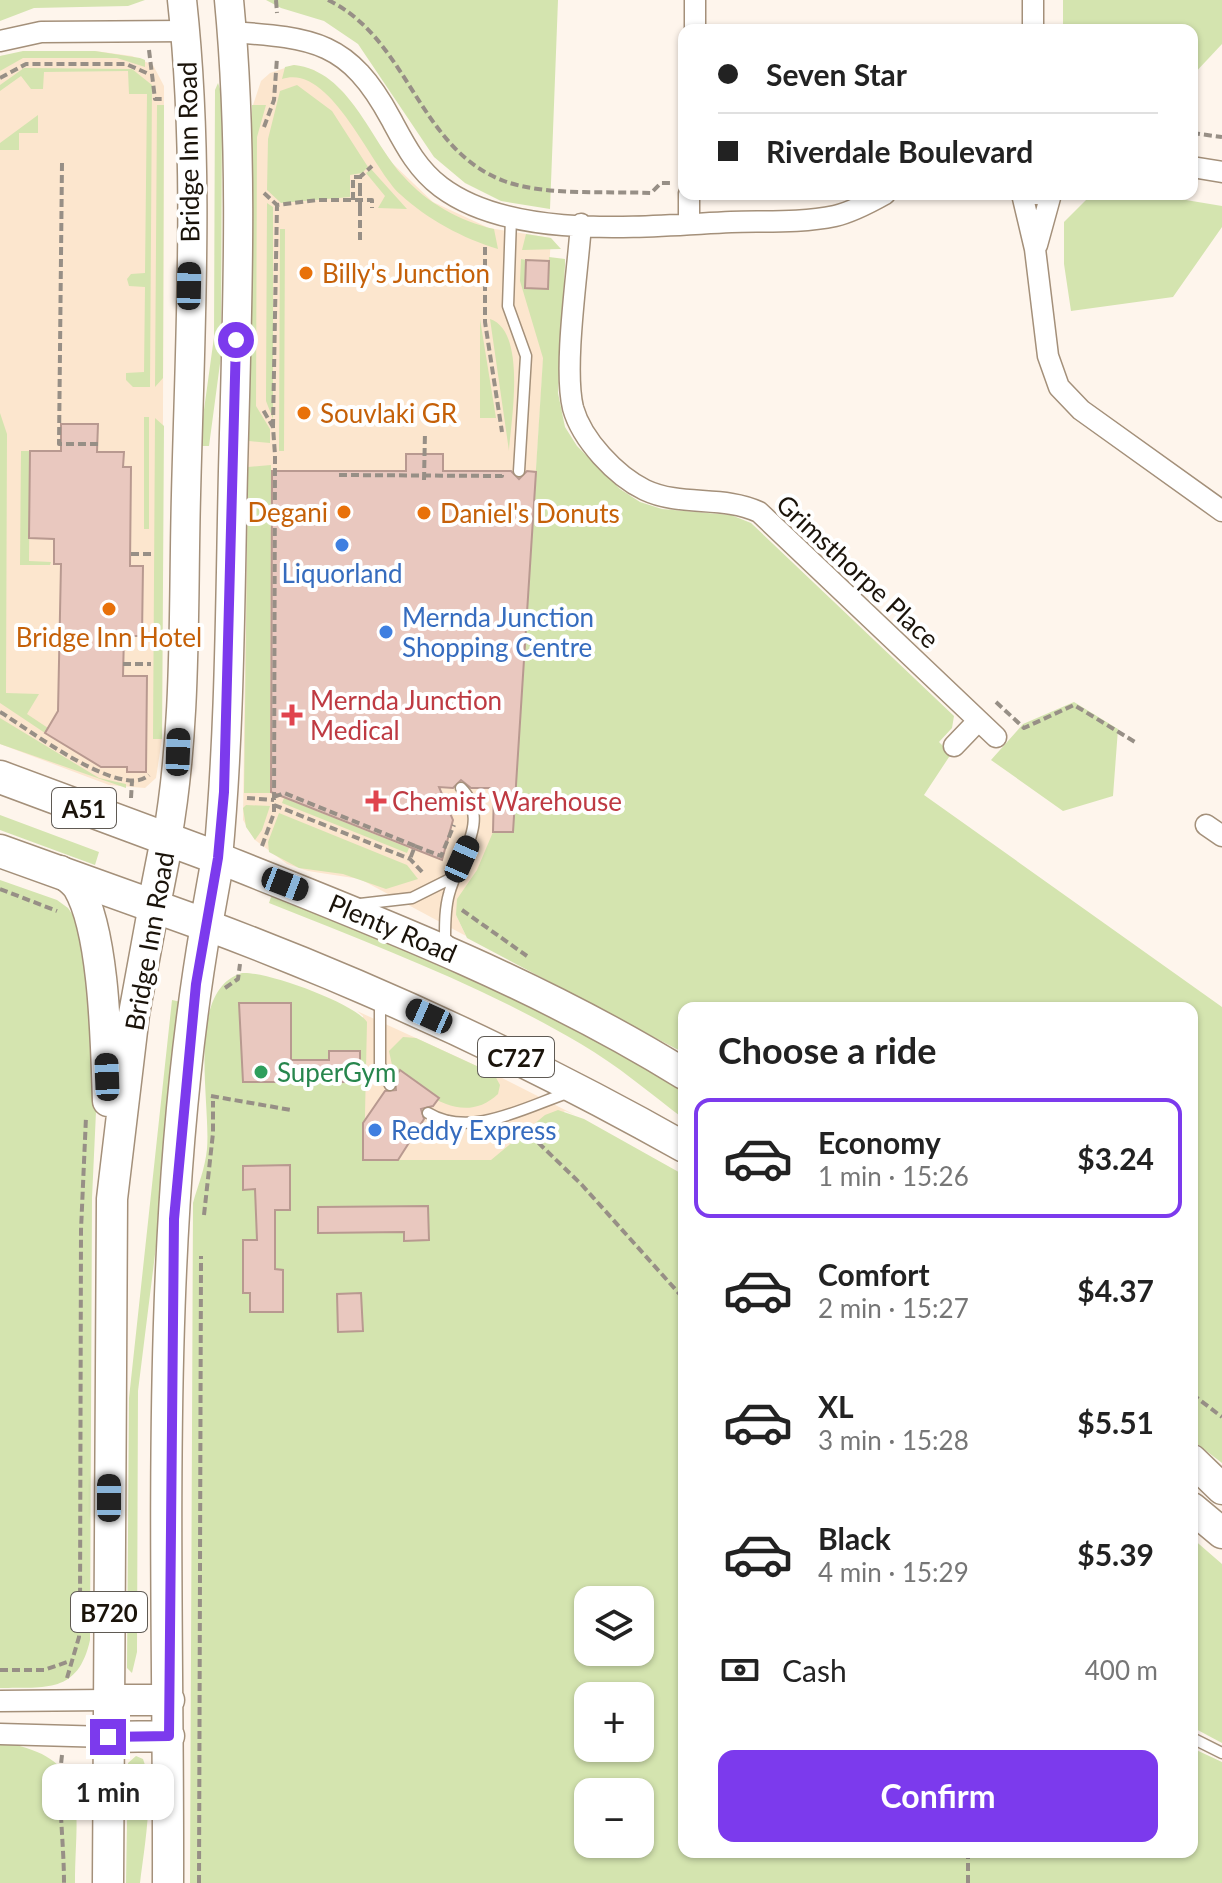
<!DOCTYPE html>
<html lang="en">
<head>
<meta charset="utf-8">
<style>
	:root { --surface:#fff; --page:#f2f2f2; --text:#222; --muted:#767676; --line:#e0e0e0; --accent:#7c3aed }
	body { margin:0; font-family:Lato,sans-serif; background:var(--page); color:var(--text); height:100vh; display:flex; flex-direction:column; font-size:30px; white-space:nowrap }
	* { box-sizing:border-box; margin:0 }
	p { font-size:26px; color:var(--muted) }
	.icon { flex:none; width:44px; height:44px; fill:none; stroke:currentColor; stroke-width:2; stroke-linecap:round; stroke-linejoin:round }
	.map { position:relative; flex:1; overflow:hidden }
	.sheet { position:absolute; left:678px; top:1002px; width:520px; height:856px; display:flex; flex-direction:column; background:var(--surface); border-radius:16px; box-shadow:0 2px 6px #0004 }
	.sheet>* { flex:none }
	.hud { position:absolute; left:678px; top:24px; width:520px; height:176px; border-radius:16px; box-shadow:0 2px 6px #0004; display:grid; align-content:center; height:176px; padding:0 40px; background:var(--surface) }
	.buttons { position:absolute; left:574px; top:1586px; display:grid; gap:16px }
	.buttons a { display:grid; place-items:center; width:80px; height:80px; border-radius:16px; background:var(--surface); box-shadow:0 2px 6px #0004; font-size:40px }
	.end { position:absolute; width:36px; height:36px; margin:-18px; border:10px solid #7c3aed; background:#fff; box-shadow:0 0 0 4px #fff }
	.from { border-radius:50% }
	.bubble { position:absolute; height:56px; border-radius:16px; background:var(--surface); box-shadow:0 2px 6px #0004; font-size:26px; font-weight:700; line-height:56px; text-align:center }
	.car { position:absolute; width:24px; height:48px; margin:-24px -12px; border-radius:10px; box-shadow:0 0 6px 2px #0007; background:linear-gradient(#222 24%,#8ab4d8 0 40%,#222 0 76%,#8ab4d8 0 86%,#222 0) }
	.hud b { display:flex; align-items:center; gap:28px; height:76px; font-size:30px }
	.hud b+b { border-top:2px solid var(--line) }
	.hud i { width:20px; height:20px; background:var(--text) }
	ul { padding:0; list-style:none }
	li { display:flex; align-items:center; gap:24px; height:120px; margin:0 16px 12px; padding:0 24px; border:4px solid transparent; border-radius:16px }
	li div { flex:1 }
	li b { display:block; font-size:30px }
	li em { font-style:normal; font-weight:700 }
	li.active { border-color:var(--accent) }
	li>.icon { width:72px; height:72px; stroke-width:1.5 }
	h2 { padding:0 40px; font-size:36px; line-height:96px }
	.pay { display:flex; align-items:center; gap:20px; height:88px; padding:0 40px; font-size:30px }
	.pay p { margin-inline-start:auto }
	.cta { display:flex; gap:16px; margin-top:auto; padding:16px 40px }
	.cta a { flex:1; height:92px; border-radius:16px; background:var(--accent); color:#fff; font-size:32px; font-weight:700; line-height:92px; text-align:center }
	.map>svg:first-child { display:block }
	.built { fill:#fce6ce }
	.green { fill:#d4e4af; fill-rule:evenodd }
	.building { fill:#e9c8bf; stroke:#b89990; stroke-width:2 }
	.lines { fill:none; stroke-linecap:round; stroke-linejoin:round }
	.service-casing { stroke:#a4907a; stroke-width:13 }
	.minor-casing { stroke:#a4907a; stroke-width:23 }
	.secondary-casing { stroke:#a4907a; stroke-width:31 }
	.primary-casing { stroke:#a4907a; stroke-width:33 }
	.trunk-casing { stroke:#a4907a; stroke-width:35 }
	.path { stroke:#978f86; stroke-width:4; stroke-dasharray:8 4; stroke-linecap:butt }
	.service { stroke:#fff; stroke-width:10 }
	.minor { stroke:#fff; stroke-width:20 }
	.secondary { stroke:#fff; stroke-width:28 }
	.primary { stroke:#fff; stroke-width:30 }
	.trunk { stroke:#fff; stroke-width:32 }
	.path-bridge { stroke:#978f86; stroke-width:4; stroke-dasharray:8 4; stroke-linecap:butt }
	.route { stroke:#7c3aed; stroke-width:10 }
	.food-dot { fill:#e8710a; stroke:#fff; stroke-width:3 }
	.shop-dot { fill:#3f7fe0; stroke:#fff; stroke-width:3 }
	.health-dot { fill:#e0444e; stroke:#fff; stroke-width:3 }
	.leisure-dot { fill:#2e9e5b; stroke:#fff; stroke-width:3 }
	.labels { text-anchor:middle; dominant-baseline:central; stroke-width:8; stroke-linejoin:round; paint-order:stroke }
	.shield { fill:#fff; stroke:#5f5a54; stroke-width:2 }
	.shield-label { font-size:24px; font-weight:bold; fill:#1a130a }
	.street-label { font-size:26px; fill:#1a130a; stroke:#fff }
	.food-label { font-size:26px; fill:#c56008; stroke:#fff; text-anchor:start }
	.shop-label { font-size:26px; fill:#366cbe; stroke:#fff; text-anchor:start }
	.health-label { font-size:26px; fill:#be3a42; stroke:#fff; text-anchor:start }
	.leisure-label { font-size:26px; fill:#27864d; stroke:#fff; text-anchor:start }
</style>
</head>
<body>
<div class="map">
<svg width="1222" height="1883" viewBox="0 0 1222 1883">
	<rect width="100%" height="100%" fill="#fef5ec"/>
	<path class="built" d="M34,51h61l37,5 21,9 11,21 -2,653 -6,39 -11,10 -36,-3 -109,-41v-688z
		M294,65l20,5 28,21 50,72 41,39 56,26 62,10 -39,609 -56,68 10,21 -106,-57 -52,-8 -21,-7 -32,-24 -12,-20 9,-712 9,-27 9,-8z
		M357,1011l133,61 85,43 -10,-4 -63,49h-139v-144z"/>
	<path class="green" d="M0,0h145l-17,6 -94,2 -34,13z
		M266,0h292l-8,209 -49,-8 -36,-18 -31,-26 -76,-113 -34,-23 -43,-13z
		M1063,0h159v44l-30,32v-46h-129z
		M23,51h72l45,7 5,2v7l-28,-9h-94l-23,13v-15z
		M294,65c56,6 76,76 110,112 23,26 56,44 90,52l4,20c-34,-10 -71,-30 -97,-54 -30,-27 -70,-133 -119,-116l3,-12z
		M24,68l108,1 20,16 -2,302h-17l-7,-7v-7l18,-1 1,-85 -16,-1 -2,-7 4,-5 14,-1 2,-179h-18l-1,-23 -84,1 -1,17h-12l-10,-13 -21,15v-6z
		M218,83l4,12 -1,261 -12,90h-10l15,-109 1,-247z
		M297,85l35,26 36,56 -6,6 -12,2v22l-69,6 -14,-13 1,-51 12,-48z
		M157,105h7l-1,273 -8,9z
		M252,105h14l-9,32 -1,269 14,23v14l-21,-2z
		M38,115v18h-19v17h-19v-7z
		M371,169l36,40 -29,-1 7,-12 -19,-23z
		M1180,199l42,7v21l-49,70 -102,14 -7,-47v-42l22,-22z
		M267,203l6,4v212l-7,-18z
		M280,229h5l-1,222h-5z
		M526,234l25,4 10,11 -39,1z
		M549,257l16,2v6l-7,128 7,34 12,19 43,43 20,13 22,7 69,6 20,8 203,193 -2,12 -13,14 12,12 -27,41 298,212v456l-30,-23v-432h-508v45l-217,-115 -11,-23 1,-16 20,-29 16,-38 20,-1 30,-473 -23,-77 1,-22 5,1 -1,28 22,1z
		M480,319l16,99h-16z
		M490,319c37,12 21,102 19,132z
		M0,413l7,21 -1,259 33,1 -12,20 21,14 -3,5 -45,-30z
		M144,417h5v112h-5z
		M155,418l9,8 -2,313h-9z
		M21,451h9l-1,110 22,1 -1,3h-30z
		M271,465l-1,328h-26l4,-326z
		M1074,702l44,27 -5,67 -50,15 -72,-51 32,-36z
		M0,718l99,60 27,6v4l-126,-44z
		M284,798l125,50 -2,5 -125,-50z
		M246,805l24,1 -8,24 -7,10 -9,-13 -3,-19z
		M279,813l128,52 11,14 -32,10 -43,-15 -44,-6 -30,-16 -1,-10z
		M0,815l99,37 -4,13 -95,-35z
		M0,880l57,20 11,8 9,13 10,54 10,115 -5,108 -2,442c-12,54 -44,47 -90,48z
		M272,894l230,96 182,99v30c-34,-26 -67,-54 -103,-75 -98,-58 -207,-99 -312,-141z
		M242,973c24,-2 112,30 125,49l-3,138h127l54,-45 13,-5 26,9 100,56v677h508v-104l30,14v121h-1032l3,-680c5,-18 12,-34 14,-54 4,-47 -22,-159 35,-176zM588,1600h52v52h-52zM588,1696h52v52h-52zM588,1792h52v52h-52z
		M172,1000l9,2 -14,156 -29,233 -1,261 -5,21 -5,-5 2,-270z
		M403,1037l13,1 78,36 6,11 -2,9c-36,34 -78,-2 -106,-29l-3,-14z
		M1192,1538l30,26v179l-30,-16z
		M0,1742c94,15 75,65 75,141h-75z
		M136,1756l7,3c12,32 1,90 -3,124h-14l2,-120z"/>
	<path class="building" d="M526,260l23,1 -1,28 -23,-1z
		M61,424h37l-1,28h27l-1,15h8l-1,99h13l-1,70h-18l-1,40h24l-1,96h-19v-5h-26l-56,-34 13,-22 3,-147h-7v-25l-25,-1 1,-87h31z
		M406,454h37v17h68l8,8 8,-8 9,1 -23,360h-20l1,-44h-23l-10,-8 -8,8 -14,-1 14,33 -11,40 -171,-68 1,-321h134z
		M239,1003h52v57h38v-9h31v31h-117z
		M400,1070l39,28 -6,8 -12,3 3,10 -26,41h-35v-37l22,-32 11,-1 -1,-13z
		M290,1165v45h-15v59l8,1v42h-33v-19h-7v-53h14l-2,-51 -12,1v-24z
		M428,1206l1,34 -25,1v-9l-86,1v-26z
		M361,1293l2,38 -25,1 -1,-38z"/>
	<g class="lines">
		<defs>
			<path id="service" d="M511,218l-3,88 18,50 -7,115
				M360,904l52,-6 42,-21
				M453,945l-8,-7c0,-15 0,-30 4,-44 9,-35 43,-75 12,-106
				M380,998v67l10,20
				M428,1113c43,26 97,-6 142,-21
				M1192,1738l30,15"/>
			<path id="minor" d="M1033,0v30
				M695,30v-30
				M232,32c82,6 117,9 159,87 14,26 26,50 50,68 72,54 204,39 290,35 34,-1 71,1 104,-6 17,-4 34,-13 50,-22
				M0,41l41,-9 145,-1
				M1192,167l30,5
				M1048,194h-26l13,55 13,107 11,31 22,23 141,101
				M581,224c-3,46 -18,143 -8,184 9,32 43,68 72,82 36,17 78,5 114,22l237,225
				M689,224v-30
				M1037,245l14,-51
				M954,746l24,-25
				M1206,825l16,11
				M0,1701l108,-1
				M0,1734l108,3"/>
			<path id="secondary" d="M167,839c20,-112 16,-230 19,-344 4,-164 14,-332 -4,-495
				M218,858c12,-129 12,-258 15,-387 4,-156 11,-315 -4,-471"/>
			<path id="primary" d="M218,858c159,63 319,125 466,216
				M60,871c6,5 13,9 18,16 27,46 28,160 30,214
				M1192,1460l30,29
				M1192,1508l30,25
				M108,1700h61
				M108,1737l61,-1
				M108,1883l4,-684 22,-185 20,-109
				M168,1883c1,-315 -16,-647 38,-958 166,62 324,135 478,222"/>
			<path id="trunk" d="M0,777l218,81 -12,67 -206,-74
				M154,905l13,-66"/>
		</defs>
		<use href="#service" class="service-casing"/>
		<use href="#minor" class="minor-casing"/>
		<use href="#secondary" class="secondary-casing"/>
		<use href="#primary" class="primary-casing"/>
		<use href="#trunk" class="trunk-casing"/>
		<path class="path" d="M276,0l1,13
			M328,0c81,39 90,149 176,181 40,15 103,10 147,12l10,-10h10
			M149,50l6,49h9
			M0,78l26,-14h100l23,10
			M264,127l10,-27 3,-42
			M1192,133l30,4
			M62,163l-3,281h40
			M360,191v-14l12,-11
			M264,193l13,12 41,-5h54v8
			M353,200v-23h7
			M360,208v34
			M485,247v75l17,110
			M273,427l4,-222
			M339,475l163,1v-3
			M424,480l1,-48
			M131,554h20
			M123,664h28
			M996,702l28,26 50,-23 61,37
			M0,712c27,16 122,89 149,63
			M274,797l10,-4 131,53 -5,13
			M131,798l1,-17
			M247,798l27,2
			M274,805l136,54 14,15
			M262,846l12,-33 1,-358 -2,-28 -11,-19
			M415,846l26,10 13,-31
			M0,889l57,22
			M462,910l65,46
			M225,988l13,-9 2,-15
			M211,1096l80,14
			M521,1126l61,59 102,114
			M204,1215l9,-82v-32
			M1192,1394l30,23
			M0,1670h44l26,-9
			M67,1678l12,-41 1,-19 1,-388 5,-113
			M62,1755c-5,41 2,85 2,128
			M199,1883l2,-627
			M968,1883v-31"/>
		<use href="#service" class="service"/>
		<use href="#minor" class="minor"/>
		<use href="#secondary" class="secondary"/>
		<use href="#primary" class="primary"/>
		<use href="#trunk" class="trunk"/>
		<path class="path-bridge" d="M360,208v-17"/>
	</g>
	<g class="lines">
		<path class="route" d="M108,1737l61,-1 5,-517 22,-235 22,-126 6,-66 12,-452"/>
	</g>
	<g class="food-dot">
		<circle cx="306" cy="273" r="8"/>
		<circle cx="304" cy="413" r="8"/>
		<circle cx="344" cy="512" r="8"/>
		<circle cx="424" cy="513" r="8"/>
		<circle cx="109" cy="609" r="8"/>
	</g>
	<g class="shop-dot">
		<circle cx="342" cy="545" r="8"/>
		<circle cx="386" cy="632" r="8"/>
		<circle cx="375" cy="1130" r="8"/>
	</g>
	<g class="health-dot">
		<path d="M288 703h8v8h8v8h-8v8h-8v-8h-8v-8h8z"/>
		<path d="M372 789h8v8h8v8h-8v8h-8v-8h-8v-8h8z"/>
	</g>
	<circle class="leisure-dot" cx="261" cy="1072" r="8"/>
	<g class="labels">
		<g class="shield">
			<rect x="52" y="788" width="64" height="40" rx="6"/>
			<rect x="478" y="1037" width="76" height="40" rx="6"/>
			<rect x="71" y="1592" width="76" height="40" rx="6"/>
		</g>
		<g class="shield-label">
			<text x="84" y="808">A51</text>
			<text x="516" y="1057">C727</text>
			<text x="109" y="1612">B720</text>
		</g>
		<g class="street-label">
			<text transform="translate(188 152) rotate(-91)">Bridge Inn Road</text>
			<text transform="translate(858 571) rotate(43)">Grimsthorpe Place</text>
			<text transform="translate(393 928) rotate(23)">Plenty Road</text>
			<text transform="translate(149 941) rotate(-80)">Bridge Inn Road</text>
		</g>
		<g class="food-label">
			<text x="322" y="273">Billy's Junction</text>
			<text x="320" y="413">Souvlaki GR</text>
			<text x="328" y="512" text-anchor="end">Degani</text>
			<text x="440" y="513">Daniel's Donuts</text>
			<text x="109" y="637" text-anchor="middle">Bridge Inn Hotel</text>
		</g>
		<g class="shop-label">
			<text x="342" y="573" text-anchor="middle">Liquorland</text>
			<text x="402" y="617">Mernda Junction<tspan x="402" dy="30">Shopping Centre</tspan></text>
			<text x="391" y="1130">Reddy Express</text>
		</g>
		<g class="health-label">
			<text x="310" y="700">Mernda Junction<tspan x="310" dy="30">Medical</tspan></text>
			<text x="392" y="801">Chemist Warehouse</text>
		</g>
		<g class="leisure-label">
			<text x="277" y="1072">SuperGym</text>
		</g>
	</g>
</svg>
<div class="buttons">
<a><svg class="icon" aria-label="layers" viewBox="0 0 24 24"><path d="M12 4l9 5-9 5-9-5zM3 14l9 5 9-5"/></svg></a>
<a>+</a>
<a>−</a>
</div>
<i class="end from" style="left:236px;top:340px"></i>
<i class="end" style="left:108px;top:1737px"></i>
<div class="bubble" style="left:42px;top:1764px;width:132px">1 min</div>
<i class="car" style="left:189px;top:286px;rotate:1deg"></i>
<i class="car" style="left:178px;top:752px;rotate:2deg"></i>
<i class="car" style="left:462px;top:859px;rotate:24deg"></i>
<i class="car" style="left:285px;top:884px;rotate:111deg"></i>
<i class="car" style="left:429px;top:1016px;rotate:294deg"></i>
<i class="car" style="left:107px;top:1077px;rotate:358deg"></i>
<i class="car" style="left:109px;top:1498px;rotate:0deg"></i>
<div class="hud">
<b><i class="from"></i>Seven Star</b>
<b><i></i>Riverdale Boulevard</b>
</div>
<section class="sheet">
<h2>Choose a ride</h2>
<ul>
<li class="active"><svg class="icon" aria-label="car" viewBox="0 0 24 24"><path d="M5 17H2v-5l4-1 3-4h7l3 4 3 1v5h-3M9 17h6M6 11h13"/><circle cx="7" cy="17" r="2"/><circle cx="17" cy="17" r="2"/></svg><div><b>Economy</b><p>1 min · 15:26</p></div><em>$3.24</em></li>
<li><svg class="icon" aria-label="car" viewBox="0 0 24 24"><path d="M5 17H2v-5l4-1 3-4h7l3 4 3 1v5h-3M9 17h6M6 11h13"/><circle cx="7" cy="17" r="2"/><circle cx="17" cy="17" r="2"/></svg><div><b>Comfort</b><p>2 min · 15:27</p></div><em>$4.37</em></li>
<li><svg class="icon" aria-label="car" viewBox="0 0 24 24"><path d="M5 17H2v-5l4-1 3-4h7l3 4 3 1v5h-3M9 17h6M6 11h13"/><circle cx="7" cy="17" r="2"/><circle cx="17" cy="17" r="2"/></svg><div><b>XL</b><p>3 min · 15:28</p></div><em>$5.51</em></li>
<li><svg class="icon" aria-label="car" viewBox="0 0 24 24"><path d="M5 17H2v-5l4-1 3-4h7l3 4 3 1v5h-3M9 17h6M6 11h13"/><circle cx="7" cy="17" r="2"/><circle cx="17" cy="17" r="2"/></svg><div><b>Black</b><p>4 min · 15:29</p></div><em>$5.39</em></li>
</ul>
<div class="pay"><svg class="icon" aria-label="cash" viewBox="0 0 24 24"><path d="M3 7h18v10H3z"/><circle cx="12" cy="12" r="2"/></svg>Cash<p>400 m</p></div>
<div class="cta"><a>Confirm</a></div>
</section>
</div>
</body>
</html>
